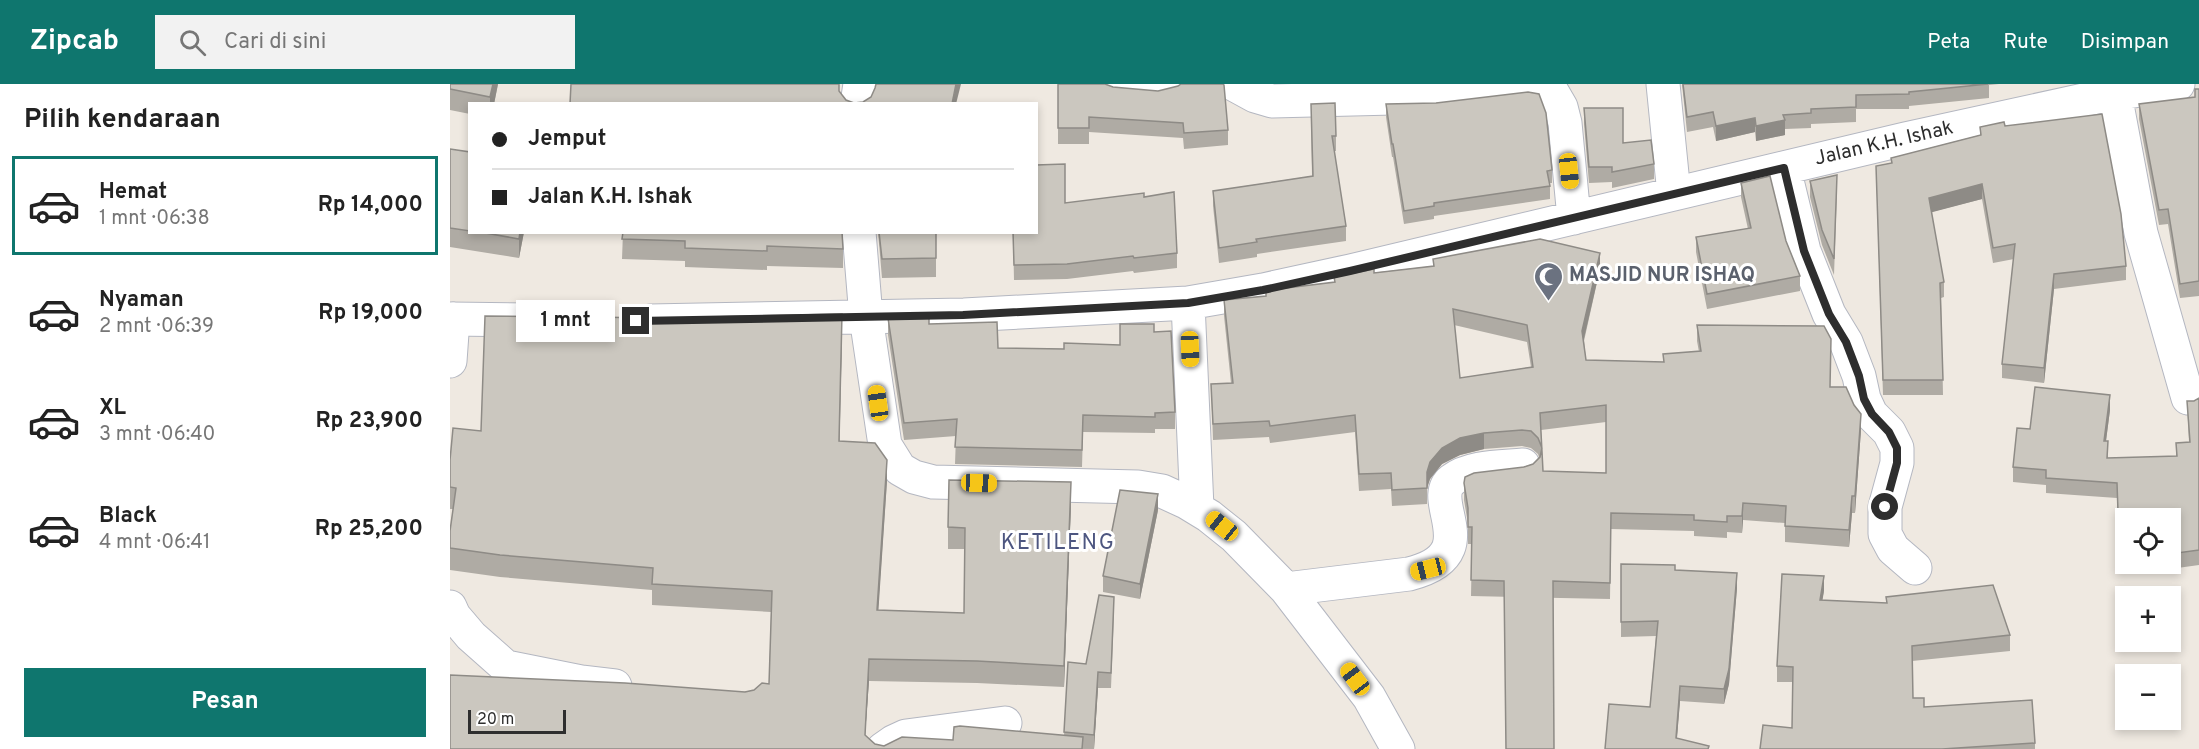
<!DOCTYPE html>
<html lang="id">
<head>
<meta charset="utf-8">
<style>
	:root { --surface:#fff; --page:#f2f2f2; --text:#222; --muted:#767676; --line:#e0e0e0; --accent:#0f766e }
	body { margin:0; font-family:Overpass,sans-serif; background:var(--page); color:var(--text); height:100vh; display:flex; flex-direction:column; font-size:22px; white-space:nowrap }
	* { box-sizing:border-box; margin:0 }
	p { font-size:20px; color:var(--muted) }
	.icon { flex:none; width:33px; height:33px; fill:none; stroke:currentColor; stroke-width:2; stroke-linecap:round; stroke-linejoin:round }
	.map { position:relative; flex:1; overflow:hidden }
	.panel { display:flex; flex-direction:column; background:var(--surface); width:450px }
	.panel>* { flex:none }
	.hud { position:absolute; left:18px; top:18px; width:570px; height:132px; border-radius:0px; box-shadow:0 3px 9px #0003; display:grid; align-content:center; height:132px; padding:0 24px; background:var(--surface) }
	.tools { position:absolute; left:1665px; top:424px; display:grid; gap:12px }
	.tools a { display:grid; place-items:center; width:66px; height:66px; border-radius:0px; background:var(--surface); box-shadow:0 3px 9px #0003; font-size:30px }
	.scale { position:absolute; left:18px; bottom:15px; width:98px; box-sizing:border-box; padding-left:6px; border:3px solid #2e2e2e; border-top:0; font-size:16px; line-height:21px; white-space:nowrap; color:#2e2e2e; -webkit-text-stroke:4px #fff; paint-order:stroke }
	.end { position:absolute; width:27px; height:27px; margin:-14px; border:8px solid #2e2e2e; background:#fff; box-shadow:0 0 0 3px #fff }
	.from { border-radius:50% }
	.bubble { position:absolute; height:42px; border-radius:0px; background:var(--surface); box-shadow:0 3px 9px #0003; font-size:20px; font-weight:700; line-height:42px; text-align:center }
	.car { position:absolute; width:18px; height:36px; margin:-18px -9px; border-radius:8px; box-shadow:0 0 4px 2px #0007; background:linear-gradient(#f5c518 24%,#345 0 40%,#f5c518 0 76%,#345 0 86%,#f5c518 0) }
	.hud b { display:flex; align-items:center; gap:21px; height:57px; font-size:22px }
	.hud b+b { border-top:2px solid var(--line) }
	.hud i { width:15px; height:15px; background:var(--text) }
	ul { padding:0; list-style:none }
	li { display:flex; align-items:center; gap:18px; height:99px; margin:0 12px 9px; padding:0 12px; border:3px solid transparent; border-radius:0px }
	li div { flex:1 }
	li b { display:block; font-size:22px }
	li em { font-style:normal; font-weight:700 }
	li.on { border-color:var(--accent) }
	li>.icon { width:54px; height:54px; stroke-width:1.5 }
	h2 { padding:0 24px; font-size:27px; line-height:72px }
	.cta { display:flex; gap:12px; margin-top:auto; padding:12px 24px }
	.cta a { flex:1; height:69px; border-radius:0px; background:var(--accent); color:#fff; font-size:24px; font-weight:700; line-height:69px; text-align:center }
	header { display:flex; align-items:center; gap:36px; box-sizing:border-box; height:84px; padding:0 30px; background:var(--accent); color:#fff }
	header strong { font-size:28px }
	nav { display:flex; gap:33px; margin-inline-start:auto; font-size:21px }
	.search { width:420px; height:54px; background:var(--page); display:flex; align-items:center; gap:15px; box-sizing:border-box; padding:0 21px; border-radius:0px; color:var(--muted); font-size:22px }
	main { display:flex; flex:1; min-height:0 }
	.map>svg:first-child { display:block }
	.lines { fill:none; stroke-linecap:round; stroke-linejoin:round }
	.minor-casing { stroke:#b4b7c1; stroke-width:35 }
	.minor { stroke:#fff; stroke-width:33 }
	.wall { fill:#afaba4; fill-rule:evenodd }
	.shaded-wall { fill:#8e8b86 }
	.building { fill:#cbc7bf; stroke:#8e8b86; stroke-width:1.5; fill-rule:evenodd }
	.route { stroke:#2e2e2e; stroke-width:8 }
	.labels { text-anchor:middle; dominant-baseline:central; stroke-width:6; stroke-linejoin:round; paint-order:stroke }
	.street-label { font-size:20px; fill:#2e2e2e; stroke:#fff }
	.worship-label { font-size:20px; font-weight:bold; fill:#5b616d; stroke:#fff; text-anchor:start }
	.quarter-label { font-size:22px; letter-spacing:1.5px; fill:#4d5680; stroke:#fff }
</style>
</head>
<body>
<header>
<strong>Zipcab</strong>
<div class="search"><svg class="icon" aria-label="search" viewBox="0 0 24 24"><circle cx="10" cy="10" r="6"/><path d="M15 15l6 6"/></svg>Cari di sini</div>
<nav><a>Peta</a><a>Rute</a><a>Disimpan</a></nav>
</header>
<main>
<section class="panel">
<h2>Pilih kendaraan</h2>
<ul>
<li class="on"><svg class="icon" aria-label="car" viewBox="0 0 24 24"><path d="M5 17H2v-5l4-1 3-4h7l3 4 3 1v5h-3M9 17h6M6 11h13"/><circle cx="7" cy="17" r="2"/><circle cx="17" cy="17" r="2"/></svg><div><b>Hemat</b><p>1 mnt · 06:38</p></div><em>Rp 14,000</em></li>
<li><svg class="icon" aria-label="car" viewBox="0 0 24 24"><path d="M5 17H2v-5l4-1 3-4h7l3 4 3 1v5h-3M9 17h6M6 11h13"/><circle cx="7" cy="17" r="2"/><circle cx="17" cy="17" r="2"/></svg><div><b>Nyaman</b><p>2 mnt · 06:39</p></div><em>Rp 19,000</em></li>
<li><svg class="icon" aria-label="car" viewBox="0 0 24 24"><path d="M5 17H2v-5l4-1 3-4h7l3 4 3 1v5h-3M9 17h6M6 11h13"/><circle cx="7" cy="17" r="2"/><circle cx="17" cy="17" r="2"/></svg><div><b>XL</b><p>3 mnt · 06:40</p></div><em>Rp 23,900</em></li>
<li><svg class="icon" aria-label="car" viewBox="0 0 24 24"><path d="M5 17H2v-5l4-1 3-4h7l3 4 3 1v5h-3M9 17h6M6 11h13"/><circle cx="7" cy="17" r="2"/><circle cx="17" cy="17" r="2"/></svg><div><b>Black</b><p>4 mnt · 06:41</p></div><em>Rp 25,200</em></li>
</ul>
<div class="cta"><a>Pesan</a></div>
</section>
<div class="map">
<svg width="1749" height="665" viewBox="0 0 1749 665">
	<rect width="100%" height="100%" fill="#efe9e1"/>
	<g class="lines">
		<defs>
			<path id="minor" d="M665,0l45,4 12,-4
				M783,0l22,12 17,5 162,-4 95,-11 22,4 10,17 4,16 9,95
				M1213,0l11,110
				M1665,10l26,139 47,165
				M407,20l3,-20
				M1334,84l20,83 25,63 17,28 13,34 5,23 7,15 18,18 8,16v15l-12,44v27l8,15 22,19
				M409,148l7,85 19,128 15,24 14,8 19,5 205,5 24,4 24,11 23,14 25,20 52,53 83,108 29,52
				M738,219l9,205
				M0,235l79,1
				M200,237l314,-6 224,-12 75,-13 87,-19 555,-132 197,-43 76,-12
				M0,277l3,-42
				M836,505l123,-15c79,-20 16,-73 43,-94 18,-14 49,-13 71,-15
				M0,523l4,9 17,20 35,31 75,15 34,4
				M433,665l10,-7 13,-6 99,-13"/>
		</defs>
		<use href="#minor" class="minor-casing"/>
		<use href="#minor" class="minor"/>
	</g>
	<path class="wall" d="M0,0h48l-4,20h-24v10l-20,-4z
		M608,0l170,46v15l-44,4 -1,-11 -94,-6v12h-31z
		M1232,0h317l-10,1v13l-80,8v3h-53v13l-45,2v4l-26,1v6l-29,6 -1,-9 -39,9 -3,-14 -26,5z
		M1745,5h4v207l-19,2 -12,-74 -9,1 -20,-106v-15l56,-7z
		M936,20l166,66v13h-2v16l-116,17v3l-30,5 -11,-67h-1l-6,-40z
		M1134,24l39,35 31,21v15l-42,9v-6l-23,1 -5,-59z
		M861,35l25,17v15h-2l12,75v15l-89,13v3l-38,6 -6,-57v-15l99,-15z
		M1555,42l121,140v14l-72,9 -10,94 -42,-5v-14l12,-105 -21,4 -11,-64 -51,13 13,70v15l-3,1 2,97h-60l-7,-229 15,-3v-5l89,-23v-8z
		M0,65l20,3v80h54l-5,26 -69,-11z
		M1360,97l27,10 -3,84 -12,-30 -12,-48z
		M1291,99l45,58 14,35v15l-93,18 -11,-57v-15l52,-8 -7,-32z
		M694,113l33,56v15l-43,5 -1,-2 -66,8 -53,1 -1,-48 52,-29z
		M173,148l220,17v19l-76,-2v4l-82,-3v-6l-63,-2z
		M428,148h58v45l-54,1z
		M983,175l167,10 -16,72 2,19 77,2 36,-10 -2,-11v-16l133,62 31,43 -6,83h-3l-3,34 -64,-5v-19l-42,-3 -1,13 -15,-1v6l-33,-2v-5l-83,-2 -1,70 -139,-3 1,-52h-4v-20l-4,-24v-17l69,-19 6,-7 -1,-3 -7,-6 -9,-2 -38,3 -24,6 -18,9 -12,15 -3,9v16l-35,2 -1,-17 -32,2 -4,-59 -85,11 -1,-6 -56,3 -2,-56 20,-1 -7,-67v-16l42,-4v-4l68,-9v-6l99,-11zM1004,241l73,17 4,25 -71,11zM1156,338v51l-63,-2 -2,-41z
		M438,234l41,6 69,24 66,1 56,-4 34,-13 21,80v17h-20v4l-72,-1 -1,35 -127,-3 1,-28 -52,4 -16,-105z
		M392,252l-3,105 48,40 -9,129 86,3 1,-64h-17v-22l123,-23 -7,183 -87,-4 -108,-2 -4,55 10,8 9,2 69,-6 111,-4 4,-74 18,2 28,-51 -3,75h-13l-4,61h-644l304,-59 15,-6 2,-72 -119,-7v-15l-152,-13 -50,-7v-39l3,-22h-3v-49l31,-29z
		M1749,314v167l-36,5 -1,-6h8v-45h-44v7h-8l-1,-28 -71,-5v-8l-33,-3v-15l17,-38 80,-19 -4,31 2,17 68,-2v-13l13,-1 -2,-41h7z
		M708,426l-18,89 -37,-7v-16z
		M1171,480l54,6 62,18 -8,96 -5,20 -44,-3 -3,37 32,11h-104l45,-42 6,-71 -35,1z
		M1374,507l-2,9 188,35v16l-98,10 1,37 11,9 111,36v6h-275l32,-21 1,-46h-16v-16z"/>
	<path class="shaded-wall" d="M43,0h5l-4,20h-4v-7z
		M506,0h5l-5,20h-4z
		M1305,34v14l-39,9v-15z
		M1335,36v15l-29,6v-15z
		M1532,100v15l-53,14v-15z
		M70,148h4l-5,26v-19z
		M1150,169v16l-18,78v-16z
		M1604,190v15l-10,94v-15z
		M392,230v22l-3,127v-22z
		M1660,311v15l-6,46v-15z
		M1411,330v16l-6,83v-17z
		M1034,349v16l-24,6 -18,9 -12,15 -3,9v16v-32l3,-10 12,-14 18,-10z
		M437,376v21l-10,151v-22z
		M621,398v22l-7,183v-21z
		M708,410v16l-18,89v-15z
		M1402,412v17l-3,34v-17z
		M1293,419v17l-1,13v-17z
		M1287,489v15l-8,96 -5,20v-15z
		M1374,492v15l-4,24v-15z
		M419,575v22l-5,68v-21z
		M648,588v16l-4,61v-14z
		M1230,602v15l-4,48v-11z"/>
	<path class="building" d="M0,0h43l-3,13 -40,-8z
		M121,0h268v7l7,9 8,3 9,-1 8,-5 4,-9 1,-4h80l-4,20h-382z
		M608,0h47l8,3 45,4 20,-5 3,-2h42l1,1 4,45 -44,3 -1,-10 -94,-6v11h-31z
		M1233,0h305l-79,8v2l-53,1v12l-45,2v4l-28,2 2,5 -29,6 -1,-8 -39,8 -3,-14 -26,5z
		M1745,5h4v192l-19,3 -12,-75 -9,1 -20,-106 56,-7z
		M1078,8l11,2 7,19 6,57 -5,1 3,15 -116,17v3l-30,5 -11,-67h-1l-6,-40 50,-1z
		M885,19l1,33h-4l14,90 -90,13 1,3 -38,6 -6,-57 100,-15 -2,-72z
		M1134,24h39v35l28,-3 3,24 -42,8v-5h-23z
		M1652,30l19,100 5,52 -72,8 -10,94 -42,-4 13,-120 -22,4 -11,-64 -53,14 15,84 -4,1 3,97h-60l-7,-214 16,-3 -1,-5 90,-23 -1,-8 24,-5 1,4z
		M0,65l20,3v79l-20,-3z
		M615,80v39l79,-10v4l30,-5 3,61 -43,5 -1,-2 -66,8 -53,1 -1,-33h23v-67z
		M1387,91l-3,84 -12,-29 -12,-49z
		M1320,92l16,65 14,35 -93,18 -11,-57 55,-9 -10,-45z
		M30,148h40l-1,7z
		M173,148h219l1,17 -76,-3v5l-82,-3v-7l-63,-2z
		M429,148h57v26l-54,1z
		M1090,155l60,14 -18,78 4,29 78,2 -1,-8 38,-3 -4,-26 127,1 7,13 -1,48h16l8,18 7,9 -6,82h-3l-3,34 -64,-4 1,-20 -43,-3 -1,13h-15v6l-33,-2v-5l-83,-2 -1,70 -57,-2 1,168h-48l-2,-168 -33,-1 1,-53h-4v-19l-4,-25 1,-6 9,-4 50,-6 9,-3 7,-7 2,-9 -4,-10 -7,-7 -9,-1 -38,3 -24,5 -18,10 -12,14 -3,10v16l-35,2 -1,-17 -32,1 -4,-59 -85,11 -1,-5 -56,3 -2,-40 22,-1 -9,-83 42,-4v-4l12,-3 57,-7 -1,-5 40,-8v4l60,-7 -1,-7zM1003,225l74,16 6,42 -73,11zM1156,321v68l-63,-2 -3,-58z
		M392,230l-3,127 36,2 12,17 -10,150 87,3 1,-85 -17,-1 1,-47 122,2 -7,184 -87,-5 -108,-2 -4,76 10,9 9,2 18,-9 51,3 1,-13 6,-1 123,11 -1,12h-632v-74l175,8 120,9 9,-2 8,-7 7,1 3,-93 -120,-7 1,-16 -153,-13 -50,-7v-17l6,-43 -6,-1v-27l3,-32 28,3 4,-115 185,2 40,3v-4z
		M438,234h41v6l68,-2 1,26 66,1v-6l56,2v-21h34v8l17,-1 4,81 -20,1v4l-72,-2 -1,35 -127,-3 2,-28 -53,4z
		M1585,303l75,8 -6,46h4l-1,17 70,-2 -1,-13 14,-1 -3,-41h7l5,-3v152l-29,4v-35h-13l-1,-9 -38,1 -1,-28 -71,-5v-8l-33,-3 4,-39 13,1z
		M670,406l38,4 -18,90 -37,-8z
		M1171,480l54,1v5l62,3 -8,96 -5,20 -44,-3 -4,52 33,8 -1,3h-103l4,-45 41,3 8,-86 -37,1z
		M1332,490l42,2 -4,24 67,3 -1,-6 107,-12 17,50 -98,11 1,52h11v9l108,-7 3,43 -93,6h-182l3,-24 29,3 1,-61 -16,-1z
		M649,511l15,2 -3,76 -13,-1 -4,63 -30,-3 4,-70 18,2z"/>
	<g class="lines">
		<path class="route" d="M186,237l327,-6 225,-12 75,-13 87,-19 434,-103 20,83 25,63 17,28 13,34 5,23 8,15 17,18 8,16v15l-12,44"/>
	</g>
	<defs>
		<symbol id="mosque-pin" viewBox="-11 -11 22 30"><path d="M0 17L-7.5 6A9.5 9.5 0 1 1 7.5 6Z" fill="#6b7280" stroke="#fff"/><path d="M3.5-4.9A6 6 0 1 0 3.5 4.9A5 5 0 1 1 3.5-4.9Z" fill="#fff"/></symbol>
	</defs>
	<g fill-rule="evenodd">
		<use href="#mosque-pin" x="1082" y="176" width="33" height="45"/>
	</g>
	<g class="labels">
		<g class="street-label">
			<text transform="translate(1434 60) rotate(-13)">Jalan K.H. Ishak</text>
		</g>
		<g class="worship-label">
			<text x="1119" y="192">MASJID NUR ISHAQ</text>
		</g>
		<g class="quarter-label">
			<text x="608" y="459">KETILENG</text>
		</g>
	</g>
</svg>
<div class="tools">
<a><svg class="icon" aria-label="locate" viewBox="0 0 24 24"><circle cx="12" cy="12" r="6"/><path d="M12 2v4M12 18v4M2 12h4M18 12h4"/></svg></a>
<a>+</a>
<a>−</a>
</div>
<div class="scale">20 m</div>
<i class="end from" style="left:1435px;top:423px"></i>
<i class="end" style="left:186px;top:237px"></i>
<div class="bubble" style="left:66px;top:216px;width:99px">1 mnt</div>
<i class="car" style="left:1119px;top:87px;rotate:174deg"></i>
<i class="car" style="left:740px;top:265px;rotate:178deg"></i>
<i class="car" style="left:428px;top:319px;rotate:352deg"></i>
<i class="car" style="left:529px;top:399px;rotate:92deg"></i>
<i class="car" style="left:772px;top:442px;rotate:309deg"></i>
<i class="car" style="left:978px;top:485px;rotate:256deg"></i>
<i class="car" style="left:905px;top:595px;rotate:323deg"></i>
<div class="hud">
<b><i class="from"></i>Jemput</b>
<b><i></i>Jalan K.H. Ishak</b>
</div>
</div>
</main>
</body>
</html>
